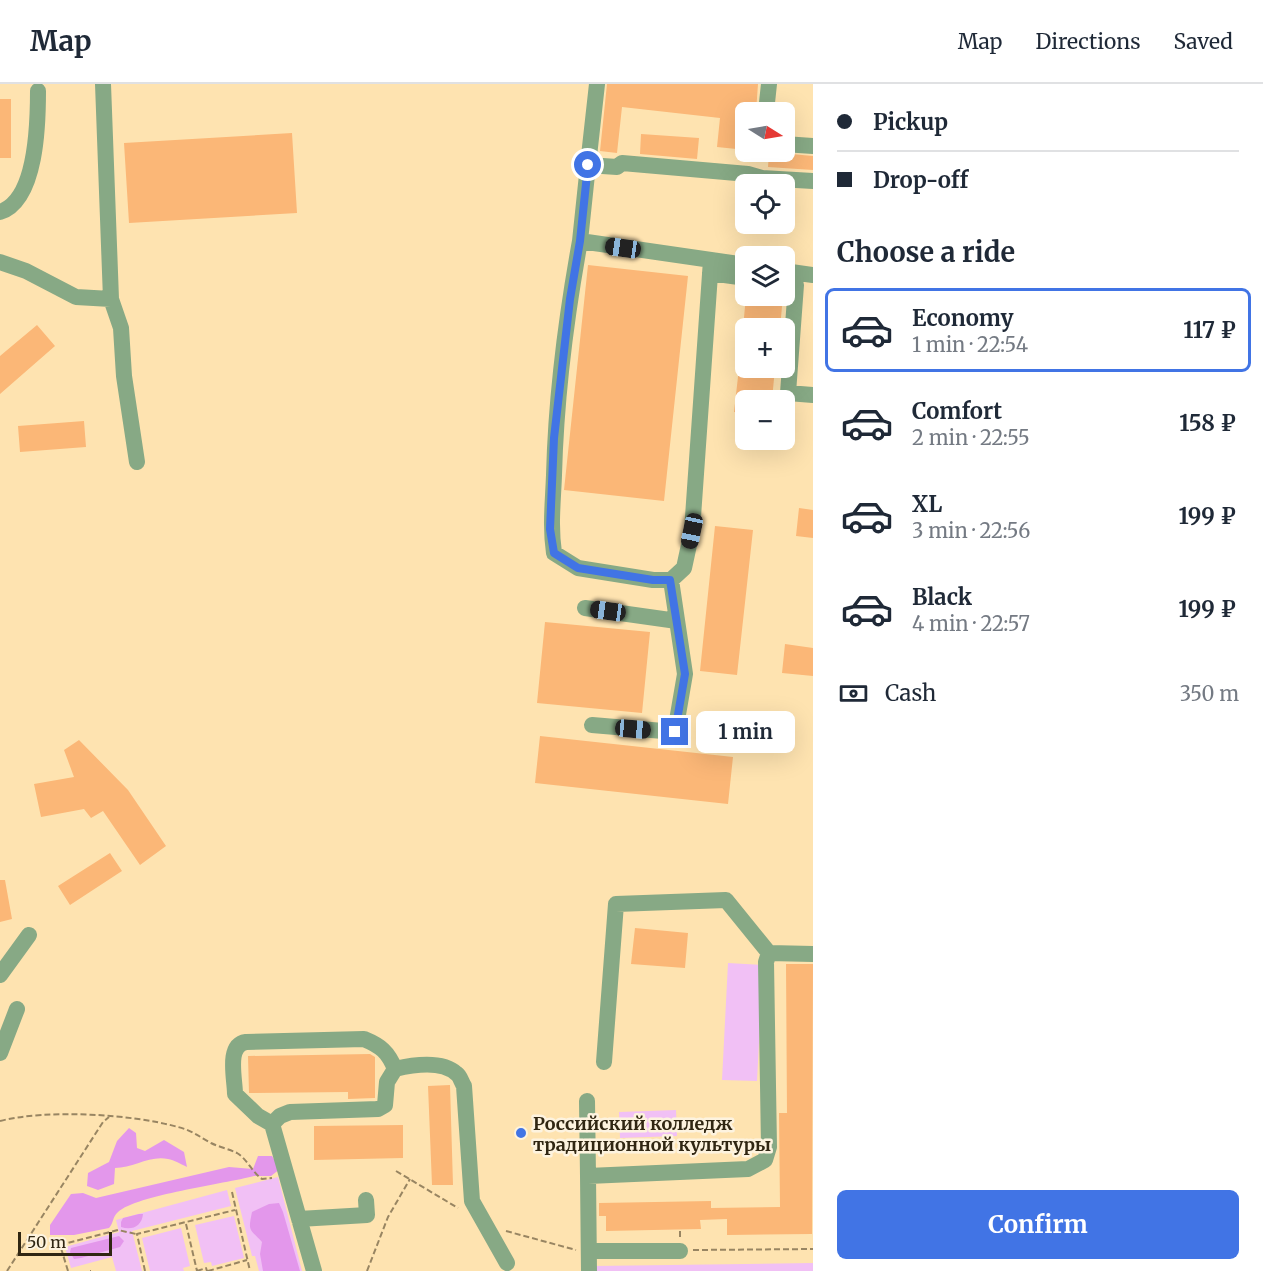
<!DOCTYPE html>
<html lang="en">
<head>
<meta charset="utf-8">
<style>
	:root { --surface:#fff; --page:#f2f2f3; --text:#1f2937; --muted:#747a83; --line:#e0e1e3; --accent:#4174e5 }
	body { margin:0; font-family:Merriweather,serif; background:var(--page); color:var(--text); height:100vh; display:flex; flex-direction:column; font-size:22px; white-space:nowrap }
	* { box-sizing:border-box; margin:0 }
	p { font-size:20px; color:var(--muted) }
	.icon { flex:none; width:33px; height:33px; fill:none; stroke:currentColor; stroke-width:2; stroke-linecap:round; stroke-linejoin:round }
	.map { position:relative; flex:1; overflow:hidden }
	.side { display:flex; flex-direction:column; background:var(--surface); width:450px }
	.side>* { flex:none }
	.banner { display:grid; align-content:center; height:132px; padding:0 24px; background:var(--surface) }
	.needle { width:39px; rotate:101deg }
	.controls { position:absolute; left:735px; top:18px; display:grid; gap:12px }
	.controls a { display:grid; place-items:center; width:60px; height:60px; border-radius:9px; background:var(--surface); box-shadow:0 6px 24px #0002; font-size:30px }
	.scale { position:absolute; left:18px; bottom:15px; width:94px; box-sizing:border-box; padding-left:6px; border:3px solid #302612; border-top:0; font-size:16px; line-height:21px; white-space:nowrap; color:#302612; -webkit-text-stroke:4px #fdf3df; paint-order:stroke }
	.end { position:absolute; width:27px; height:27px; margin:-14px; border:8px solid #4174e5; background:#fff; box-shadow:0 0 0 3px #fff }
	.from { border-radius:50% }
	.bubble { position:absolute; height:42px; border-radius:9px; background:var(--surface); box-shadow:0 6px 24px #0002; font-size:20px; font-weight:700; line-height:42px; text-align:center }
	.car { position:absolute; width:18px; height:36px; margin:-18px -9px; border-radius:8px; box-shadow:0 0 4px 2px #0007; background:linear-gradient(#222 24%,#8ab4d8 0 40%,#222 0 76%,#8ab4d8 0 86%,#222 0) }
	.banner b { display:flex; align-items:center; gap:21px; height:57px; font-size:22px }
	.banner b+b { border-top:2px solid var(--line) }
	.banner i { width:15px; height:15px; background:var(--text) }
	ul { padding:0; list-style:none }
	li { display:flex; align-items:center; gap:18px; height:84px; margin:0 12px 9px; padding:0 12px; border:3px solid transparent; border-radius:9px }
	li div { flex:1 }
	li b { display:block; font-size:22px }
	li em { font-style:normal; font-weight:700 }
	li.active { border-color:var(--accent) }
	li>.icon { width:54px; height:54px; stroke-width:1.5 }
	h2 { padding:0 24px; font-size:27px; line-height:72px }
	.pay { display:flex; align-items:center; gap:15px; height:66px; padding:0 24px; font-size:22px }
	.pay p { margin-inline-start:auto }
	.cta { display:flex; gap:12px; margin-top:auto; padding:12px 24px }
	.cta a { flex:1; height:69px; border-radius:9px; background:var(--accent); color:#fff; font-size:24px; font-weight:700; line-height:69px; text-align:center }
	header { display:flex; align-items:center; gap:36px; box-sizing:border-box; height:84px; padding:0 30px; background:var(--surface); border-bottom:2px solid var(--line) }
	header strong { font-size:28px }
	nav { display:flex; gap:33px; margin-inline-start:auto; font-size:21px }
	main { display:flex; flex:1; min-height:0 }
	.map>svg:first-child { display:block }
	.green { fill:#f1c0f5 }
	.forest { fill:#e397eb }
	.building { fill:#fbb777 }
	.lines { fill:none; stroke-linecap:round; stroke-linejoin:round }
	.path { stroke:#988562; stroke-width:2; stroke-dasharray:6 3; stroke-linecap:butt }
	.minor { stroke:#87a985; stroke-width:16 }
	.route { stroke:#4174e5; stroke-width:8 }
	.poi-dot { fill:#4174e5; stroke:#fdf3df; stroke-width:2 }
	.labels { text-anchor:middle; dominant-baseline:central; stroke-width:5; stroke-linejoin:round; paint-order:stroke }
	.poi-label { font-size:18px; font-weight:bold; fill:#302612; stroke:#fdf3df; text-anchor:start }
</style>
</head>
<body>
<header>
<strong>Map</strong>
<nav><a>Map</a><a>Directions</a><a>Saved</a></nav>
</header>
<main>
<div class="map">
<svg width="813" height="1187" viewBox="0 0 813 1187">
	<rect width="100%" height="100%" fill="#fee3b0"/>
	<path class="green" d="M728,879l35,2 -6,116 -35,-1z
		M676,1026l1,26 -57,2 -1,-26z
		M278,1093l24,94h-43l-4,-15h-3l-17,-68z
		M227,1106l4,16 -99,25 10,40h-26l-4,-14 -41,11 -6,-21 54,-15 -3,-12z
		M234,1132l10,42 -32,8 -1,-4 -7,1 -9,-38z
		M181,1144l9,38 -7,2 1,3h-34l-8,-33z
		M813,1179v8h-219v-5z"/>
	<path class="forest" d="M129,1044l7,5 1,15 8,3 19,-11 20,12 3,15c-6,-3 -13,-7 -19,-8 -18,-4 -35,9 -53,9l-1,16 -16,6 -11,-4 1,-13 21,-11 8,-21z
		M258,1072h14l8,13 -9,7h-17c-30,8 -117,19 -136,36 -6,5 -4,11 -9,16l-35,7h-24v-10l21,-31 12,-1 13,5 133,-31 24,2z
		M279,1119l4,9 17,59h-37l-3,-17 2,-12c-13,-14 -14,-10 -10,-30l17,-8z
		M139,1130h4c-1,12 -11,17 -22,13v-5l2,-4z
		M119,1152l5,5 -4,6 -39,11 -7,1 -4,-7 1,-4z"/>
	<path class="building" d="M607,0h151l-2,28h-10v38l-29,-3 3,-29 -98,-11 -5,46 -17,-2z
		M0,15h11v59h-11z
		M292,49l5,80 -168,10 -5,-80z
		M641,50l58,4 -2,21 -57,-5z
		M769,68l44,4v14l-45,-3z
		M588,181l100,11 -24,225 -100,-11z
		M746,212h37l-3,32h-37z
		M37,241l18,21 -55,48v-38z
		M739,284h36l-3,32h-26v14l-12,-2z
		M84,337l2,26 -66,5 -2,-26z
		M799,424l14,2v28l-17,-2z
		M715,442l38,4 -16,145 -37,-4z
		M545,538l105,10 -8,81 -105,-10z
		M785,560l28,4v28l-31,-3z
		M540,652l193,21 -5,47 -193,-21z
		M79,656l49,50 38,56 -26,19 -37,-54 -12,7 -7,-9 -43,8 -7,-33 40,-7 -10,-27z
		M110,769l12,18 -52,34 -12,-19z
		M0,796h5l7,39 -12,3z
		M635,844l53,5 -3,35 -54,-4z
		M786,880h27l-1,270 -85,1v-16l-27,1 1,9 -95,2v-15h-7v-13l112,-2v7l69,-1 -1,-94h8z
		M370,970l5,3v41l-27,1v-7l-99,1 -1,-37z
		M450,1001l3,100h-21l-4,-99z
		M403,1041v33l-89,2v-34z"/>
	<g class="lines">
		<path class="path" d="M0,1037c46,-12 132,-7 178,6 13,3 22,10 33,16 8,4 18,6 26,10 10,6 15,19 25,26l10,-1
			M396,1087l62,37
			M232,1108l18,79
			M186,1140l11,47
			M506,1147l70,19
			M680,1153v-7
			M693,1166l120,-1
			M7,1187l96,-149 6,-5
			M68,1187l-8,-26 58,-15 18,4
			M90,1187h1
			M145,1187l-8,-37 98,-24
			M197,1187l9,-3 1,3
			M208,1187l39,-11
			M367,1187l21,-54 22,-38"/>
		<path class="minor" d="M103,0l8,215
			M597,0l-9,81 29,2 5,-4 126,11 14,4 51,3
			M766,28l3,-28
			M784,60l29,2
			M588,81l-8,76 166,24
			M0,128c37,-12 38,-90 38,-121
			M580,157c-14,77 -24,156 -26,234 -1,28 -4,50 0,78l24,15 75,12h18l13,-12 8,-37 19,-271
			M0,178l26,9 50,26 35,2 10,29 3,48 13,86
			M784,187l29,4
			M710,189l36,5
			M784,199l12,2 -8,108 25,2
			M585,524l92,13
			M592,641l83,7 10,-58 -14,-94
			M0,891l29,-40
			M0,969l17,-44
			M604,978l12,-158 110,-4 43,53
			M587,1017l1,75
			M272,1040l8,-8 10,-4 88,-3 7,-4 2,-23 8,-13c17,-4 47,-9 62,5 3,2 5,9 7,12l8,115 35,62
			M299,1135l68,-4 -1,-15
			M589,1167h91
			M314,1187l-42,-147 -14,-8 -23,-22c0,-15 -9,-49 11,-52l118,-3c17,7 24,13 31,30
			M589,1187l-1,-95 160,-7 17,-9 4,-13 -3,-185 3,-9 44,1"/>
	</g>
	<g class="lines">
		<path class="route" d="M588,81l-8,76 -10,58 -16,139 -4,91 4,24 24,15 75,12h17l15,94 -10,58"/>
	</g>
	<circle class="poi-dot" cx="521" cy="1049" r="6"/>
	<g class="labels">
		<g class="poi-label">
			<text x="533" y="1039">Российский колледж<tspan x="533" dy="21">традиционной культуры</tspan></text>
		</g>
	</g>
</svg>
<div class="controls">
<a><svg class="needle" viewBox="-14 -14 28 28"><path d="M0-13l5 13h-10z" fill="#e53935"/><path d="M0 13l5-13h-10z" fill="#747a83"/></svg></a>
<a><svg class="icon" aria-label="locate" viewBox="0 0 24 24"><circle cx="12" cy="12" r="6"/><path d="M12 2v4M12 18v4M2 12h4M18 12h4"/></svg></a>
<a><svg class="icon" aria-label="layers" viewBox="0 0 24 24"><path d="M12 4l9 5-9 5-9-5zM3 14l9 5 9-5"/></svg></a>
<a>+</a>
<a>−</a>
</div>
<div class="scale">50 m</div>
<i class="end from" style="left:588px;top:81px"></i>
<i class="end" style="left:675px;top:648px"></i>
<div class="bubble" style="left:696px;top:627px;width:99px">1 min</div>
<i class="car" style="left:623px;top:164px;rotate:278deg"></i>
<i class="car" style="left:692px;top:447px;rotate:192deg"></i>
<i class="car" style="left:608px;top:527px;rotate:278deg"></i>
<i class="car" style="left:633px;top:645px;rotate:95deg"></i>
</div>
<section class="side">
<div class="banner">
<b><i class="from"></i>Pickup</b>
<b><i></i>Drop-off</b>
</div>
<h2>Choose a ride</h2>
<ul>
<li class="active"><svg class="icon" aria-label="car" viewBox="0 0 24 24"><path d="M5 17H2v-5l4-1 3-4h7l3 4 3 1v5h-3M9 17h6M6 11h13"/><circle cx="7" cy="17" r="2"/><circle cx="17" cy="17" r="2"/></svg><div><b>Economy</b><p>1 min · 22:54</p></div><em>117 ₽</em></li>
<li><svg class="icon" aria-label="car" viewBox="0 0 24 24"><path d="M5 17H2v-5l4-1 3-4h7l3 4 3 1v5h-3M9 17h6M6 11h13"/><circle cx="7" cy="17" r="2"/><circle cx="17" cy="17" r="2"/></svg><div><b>Comfort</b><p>2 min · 22:55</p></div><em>158 ₽</em></li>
<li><svg class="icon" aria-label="car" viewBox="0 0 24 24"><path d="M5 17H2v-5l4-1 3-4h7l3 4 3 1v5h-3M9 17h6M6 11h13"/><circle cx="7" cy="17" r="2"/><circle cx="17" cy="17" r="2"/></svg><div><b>XL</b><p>3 min · 22:56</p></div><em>199 ₽</em></li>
<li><svg class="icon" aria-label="car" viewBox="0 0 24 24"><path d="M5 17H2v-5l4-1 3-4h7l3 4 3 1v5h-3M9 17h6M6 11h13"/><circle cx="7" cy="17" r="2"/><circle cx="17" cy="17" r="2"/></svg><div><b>Black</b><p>4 min · 22:57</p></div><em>199 ₽</em></li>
</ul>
<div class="pay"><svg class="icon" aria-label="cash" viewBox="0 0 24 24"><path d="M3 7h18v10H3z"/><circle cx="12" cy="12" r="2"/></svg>Cash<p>350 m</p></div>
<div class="cta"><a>Confirm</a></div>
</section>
</main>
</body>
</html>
